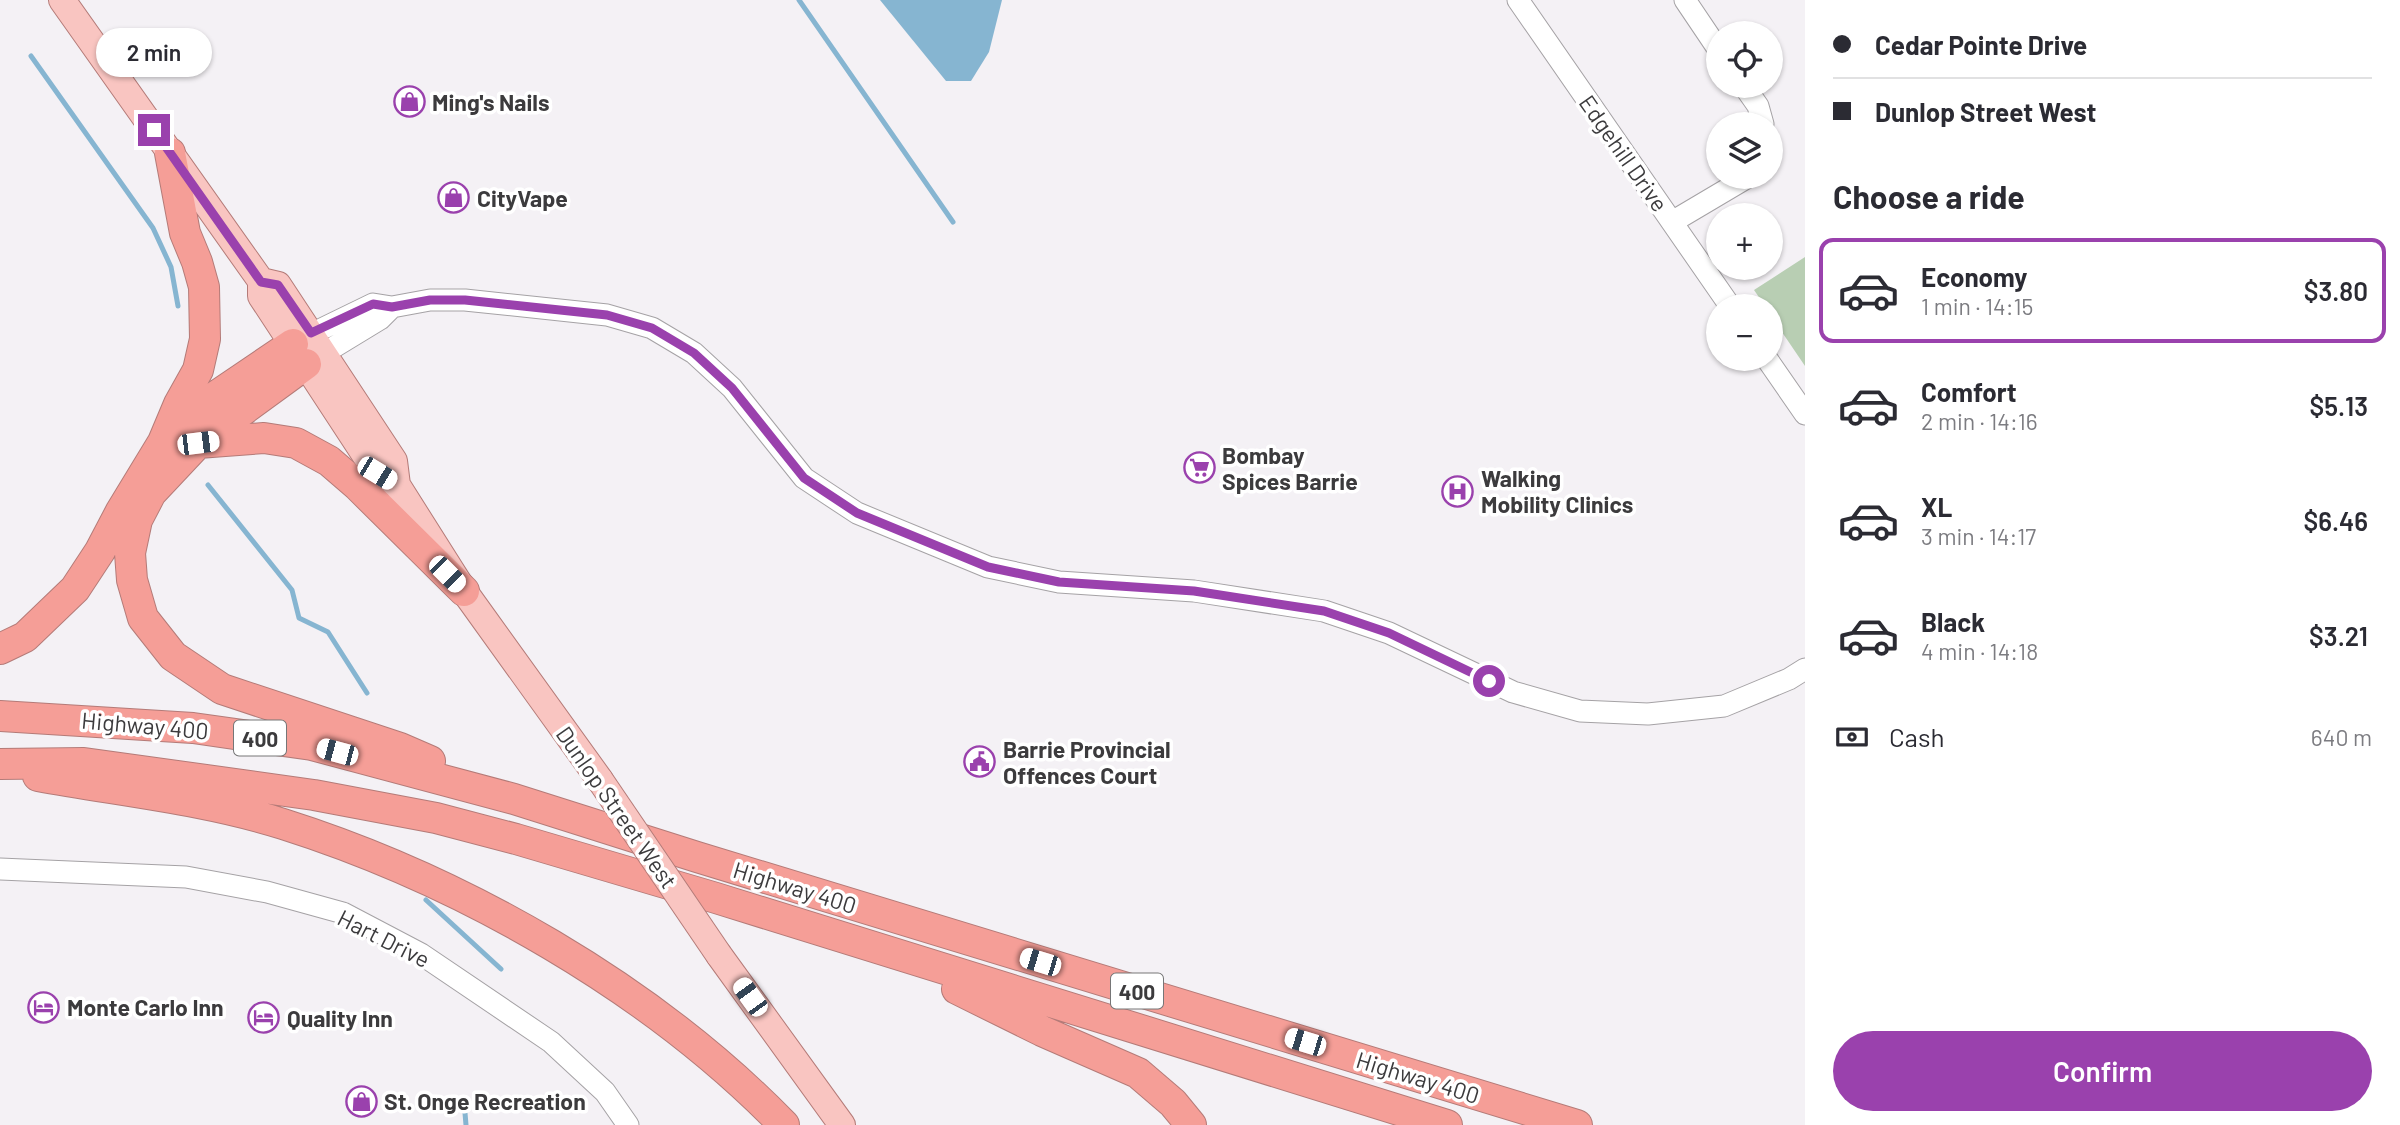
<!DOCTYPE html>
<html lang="en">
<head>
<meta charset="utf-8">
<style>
	:root { --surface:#fff; --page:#f7f7f7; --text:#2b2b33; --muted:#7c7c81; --line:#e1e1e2; --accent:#9a41ad }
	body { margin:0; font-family:Barlow,sans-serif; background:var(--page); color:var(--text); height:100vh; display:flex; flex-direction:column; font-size:26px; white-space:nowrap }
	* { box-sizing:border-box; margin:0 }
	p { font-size:23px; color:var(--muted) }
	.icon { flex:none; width:38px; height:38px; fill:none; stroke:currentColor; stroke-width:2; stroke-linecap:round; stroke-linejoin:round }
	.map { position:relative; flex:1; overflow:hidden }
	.drawer { display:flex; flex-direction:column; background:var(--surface); width:595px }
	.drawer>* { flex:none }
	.hud { display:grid; align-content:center; height:154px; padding:0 28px; background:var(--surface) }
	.buttons { position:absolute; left:1706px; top:21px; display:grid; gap:14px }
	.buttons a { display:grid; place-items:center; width:77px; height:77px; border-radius:50%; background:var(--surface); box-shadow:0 2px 5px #0004; font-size:35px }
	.end { position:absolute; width:32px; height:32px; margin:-16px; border:9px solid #9a41ad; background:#fff; box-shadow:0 0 0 4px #fff }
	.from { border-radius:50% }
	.bubble { position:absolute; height:49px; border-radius:24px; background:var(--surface); box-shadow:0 2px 5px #0004; font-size:23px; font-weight:600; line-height:49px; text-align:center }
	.car { position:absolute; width:21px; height:42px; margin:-21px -10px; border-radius:9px; box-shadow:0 0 5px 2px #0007; background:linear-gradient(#fff 24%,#345 0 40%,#fff 0 76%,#345 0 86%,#fff 0) }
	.hud b { display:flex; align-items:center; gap:24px; height:66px; font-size:26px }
	.hud b+b { border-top:2px solid var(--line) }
	.hud i { width:18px; height:18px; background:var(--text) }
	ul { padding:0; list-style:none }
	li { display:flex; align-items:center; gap:21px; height:105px; margin:0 14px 10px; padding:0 14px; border:4px solid transparent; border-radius:14px }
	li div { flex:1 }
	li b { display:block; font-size:26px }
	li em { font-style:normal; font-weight:600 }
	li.on { border-color:var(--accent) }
	li>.icon { width:63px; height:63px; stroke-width:1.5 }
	h2 { padding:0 28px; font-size:32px; line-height:84px }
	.pay { display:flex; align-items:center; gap:18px; height:77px; padding:0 28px; font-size:26px }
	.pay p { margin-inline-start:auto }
	.button { display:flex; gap:14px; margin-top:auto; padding:14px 28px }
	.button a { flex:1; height:80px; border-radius:42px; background:var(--accent); color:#fff; font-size:28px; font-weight:600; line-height:80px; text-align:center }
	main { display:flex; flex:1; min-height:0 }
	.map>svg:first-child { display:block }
	.green { fill:#b8ceb3 }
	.water { fill:#86b5d1 }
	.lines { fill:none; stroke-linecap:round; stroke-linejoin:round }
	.stream { stroke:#86b5d1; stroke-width:5 }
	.minor-casing { stroke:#a5a2a5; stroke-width:23 }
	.major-casing { stroke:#b47b78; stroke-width:28 }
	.highway-casing { stroke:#b47b78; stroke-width:32 }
	.minor { stroke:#fff; stroke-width:21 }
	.major { stroke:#f9c5c1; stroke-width:26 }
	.highway { stroke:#f59e97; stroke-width:30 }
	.major-bridge-casing { stroke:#b47b78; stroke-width:28; stroke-linecap:butt }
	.major-bridge { stroke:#f9c5c1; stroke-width:26 }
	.route { stroke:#9a41ad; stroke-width:9 }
	.labels { text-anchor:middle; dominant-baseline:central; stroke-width:7; stroke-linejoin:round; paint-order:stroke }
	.shield { fill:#fff; stroke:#767677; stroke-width:2 }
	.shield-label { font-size:21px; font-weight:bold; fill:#3c3b3d }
	.poi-label { font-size:23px; font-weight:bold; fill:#3c3b3d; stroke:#fff; text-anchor:start }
	.street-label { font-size:23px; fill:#3c3b3d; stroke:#fff }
</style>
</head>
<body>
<main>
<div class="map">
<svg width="1805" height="1125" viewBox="0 0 1805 1125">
	<rect width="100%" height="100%" fill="#f4f1f5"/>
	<path class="green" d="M1805,257v109l-34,-50v-10h-6l-11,-16z"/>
	<path class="water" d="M880,0h122l-13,52 -18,29h-25z"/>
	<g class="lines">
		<path class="stream" d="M799,0l154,222
			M31,56l122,172 18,39 7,39
			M208,485l84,105 7,28 29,14 39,61
			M426,900l75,69
			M465,1113l1,12"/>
		<defs>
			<path id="minor" d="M1518,0l212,306
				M1685,0l33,49
				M1744,86l14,20 5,18
				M1672,222l76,-45
				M299,340l74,-36 19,3 38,-7h35l142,15 45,13 42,25 38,35 72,90 53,35 131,54 71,15 135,9 130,20 65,22 124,59 67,19 68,3 76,-8 65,-27 16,-10
				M1767,359l38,55
				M311,361l69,-42 12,-12
				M0,869l186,8 81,15 76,21 78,41 130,88 54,50 23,33"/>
			<path id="major" d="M62,0l199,281v15l116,177 20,12
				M261,281l17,4 116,176 3,24 67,106 136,189
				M719,955l123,170"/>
			<path id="highway" d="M306,364l-108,79 -47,50 -14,27 -7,33 2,27 11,38 30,38 49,33 178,59 30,13
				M174,432l26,-25 93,-63
				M198,443l66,-5 32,5 33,18 29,25 106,105
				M0,649l25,-12 50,-48 25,-38 21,-40 42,-69 16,-38 19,-34 7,-31 -1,-52 -7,-25 -12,-29 -15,-80
				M0,716l193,12 119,17 202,54 183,58 880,268
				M0,764l84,-1 230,32 122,23 80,21 200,59 731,227
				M38,776c82,15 166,23 245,48 180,57 369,165 501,301
				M957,989l85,42 96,42 35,30 18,22"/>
		</defs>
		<use href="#minor" class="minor-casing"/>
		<use href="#major" class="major-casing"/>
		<use href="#highway" class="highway-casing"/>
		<use href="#minor" class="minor"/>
		<use href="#major" class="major"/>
		<use href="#highway" class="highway"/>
		<defs>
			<path id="major-bridge" d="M600,780l119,175"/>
		</defs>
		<use href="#major-bridge" class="major-bridge-casing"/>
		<use href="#major-bridge" class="major-bridge"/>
	</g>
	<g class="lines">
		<path class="route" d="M154,130l107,152 17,3 33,48 62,-29 19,3 38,-7h35l142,15 45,13 42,25 38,35 72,90 53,35 131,54 71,15 135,9 130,20 65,22 100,48"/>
	</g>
	<defs>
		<symbol id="shop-ring" viewBox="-11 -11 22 22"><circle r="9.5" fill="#fff" stroke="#9a41ad" stroke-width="1.5"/><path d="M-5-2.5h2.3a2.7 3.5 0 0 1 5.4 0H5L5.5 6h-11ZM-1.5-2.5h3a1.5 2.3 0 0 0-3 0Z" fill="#9a41ad"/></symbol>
		<symbol id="supermarket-ring" viewBox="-11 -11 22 22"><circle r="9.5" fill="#fff" stroke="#9a41ad" stroke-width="1.5"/><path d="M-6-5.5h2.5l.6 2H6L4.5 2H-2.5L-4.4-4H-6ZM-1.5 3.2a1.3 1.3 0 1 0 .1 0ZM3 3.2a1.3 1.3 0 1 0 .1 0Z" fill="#9a41ad"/></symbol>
		<symbol id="hospital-ring" viewBox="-11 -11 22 22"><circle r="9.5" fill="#fff" stroke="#9a41ad" stroke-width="1.5"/><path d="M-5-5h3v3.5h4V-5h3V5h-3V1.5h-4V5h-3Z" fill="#9a41ad"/></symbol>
		<symbol id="civic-ring" viewBox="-11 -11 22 22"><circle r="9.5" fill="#fff" stroke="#9a41ad" stroke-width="1.5"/><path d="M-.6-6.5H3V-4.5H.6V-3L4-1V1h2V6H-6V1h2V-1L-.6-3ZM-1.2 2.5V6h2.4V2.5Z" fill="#9a41ad"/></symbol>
		<symbol id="hotel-ring" viewBox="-11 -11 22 22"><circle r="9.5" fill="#fff" stroke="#9a41ad" stroke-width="1.5"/><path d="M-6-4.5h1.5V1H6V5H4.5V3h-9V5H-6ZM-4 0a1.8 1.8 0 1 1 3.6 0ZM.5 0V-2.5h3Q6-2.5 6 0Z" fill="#9a41ad"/></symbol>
	</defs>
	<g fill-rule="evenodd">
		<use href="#shop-ring" x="392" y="84" width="35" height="35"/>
		<use href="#shop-ring" x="436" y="180" width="35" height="35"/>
		<use href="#supermarket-ring" x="1182" y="450" width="35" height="35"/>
		<use href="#hospital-ring" x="1440" y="474" width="35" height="35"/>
		<use href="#civic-ring" x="962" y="744" width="35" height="35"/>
		<use href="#hotel-ring" x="26" y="990" width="35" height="35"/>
		<use href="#hotel-ring" x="246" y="1000" width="35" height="35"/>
		<use href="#shop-ring" x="344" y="1084" width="35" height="35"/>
	</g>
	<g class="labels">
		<g class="shield">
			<rect x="234" y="720.5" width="52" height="35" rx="5"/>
			<rect x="1111" y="973.5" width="52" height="35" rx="5"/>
		</g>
		<g class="shield-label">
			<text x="260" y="738">400</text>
			<text x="1137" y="991">400</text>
		</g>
		<g class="poi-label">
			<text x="432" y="102">Ming's Nails</text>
			<text x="477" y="198">CityVape</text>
			<text x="1222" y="455">Bombay<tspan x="1222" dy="26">Spices Barrie</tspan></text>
			<text x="1481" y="478">Walking<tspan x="1481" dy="26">Mobility Clinics</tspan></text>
			<text x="1003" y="749">Barrie Provincial<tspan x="1003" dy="26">Offences Court</tspan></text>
			<text x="67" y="1007">Monte Carlo Inn</text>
			<text x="287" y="1018">Quality Inn</text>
			<text x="384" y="1101">St. Onge Recreation</text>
		</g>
		<g class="street-label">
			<text transform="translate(1624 153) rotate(55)">Edgehill Drive</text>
			<text transform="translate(145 725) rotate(5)">Highway 400</text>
			<text transform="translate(617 807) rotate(55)">Dunlop Street West</text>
			<text transform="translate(795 887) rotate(17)">Highway 400</text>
			<text transform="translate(384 938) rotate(27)">Hart Drive</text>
			<text transform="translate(1418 1077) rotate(17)">Highway 400</text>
		</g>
	</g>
</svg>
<div class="buttons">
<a><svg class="icon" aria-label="locate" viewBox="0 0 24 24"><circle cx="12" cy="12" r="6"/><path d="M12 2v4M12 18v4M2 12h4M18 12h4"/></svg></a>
<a><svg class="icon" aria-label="layers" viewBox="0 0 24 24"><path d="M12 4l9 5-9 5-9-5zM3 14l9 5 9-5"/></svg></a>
<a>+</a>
<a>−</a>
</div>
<i class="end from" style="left:1489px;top:681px"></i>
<i class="end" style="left:154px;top:130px"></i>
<div class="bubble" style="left:96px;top:28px;width:116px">2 min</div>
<i class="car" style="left:198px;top:443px;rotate:83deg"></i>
<i class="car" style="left:377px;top:473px;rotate:121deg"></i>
<i class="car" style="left:447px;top:574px;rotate:135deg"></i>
<i class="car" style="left:337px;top:752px;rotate:285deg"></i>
<i class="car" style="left:1040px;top:962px;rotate:287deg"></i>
<i class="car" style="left:750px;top:997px;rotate:324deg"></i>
<i class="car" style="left:1305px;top:1042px;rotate:287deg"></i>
</div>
<section class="drawer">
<div class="hud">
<b><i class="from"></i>Cedar Pointe Drive</b>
<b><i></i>Dunlop Street West</b>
</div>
<h2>Choose a ride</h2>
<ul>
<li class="on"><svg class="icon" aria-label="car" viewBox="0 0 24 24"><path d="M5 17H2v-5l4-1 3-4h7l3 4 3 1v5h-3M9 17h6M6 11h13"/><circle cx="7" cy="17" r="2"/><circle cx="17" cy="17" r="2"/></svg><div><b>Economy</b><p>1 min · 14:15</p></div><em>$3.80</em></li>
<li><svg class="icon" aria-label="car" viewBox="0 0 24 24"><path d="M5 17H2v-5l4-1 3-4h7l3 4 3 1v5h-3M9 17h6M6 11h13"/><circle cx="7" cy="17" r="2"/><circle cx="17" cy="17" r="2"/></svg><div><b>Comfort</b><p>2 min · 14:16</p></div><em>$5.13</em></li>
<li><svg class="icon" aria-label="car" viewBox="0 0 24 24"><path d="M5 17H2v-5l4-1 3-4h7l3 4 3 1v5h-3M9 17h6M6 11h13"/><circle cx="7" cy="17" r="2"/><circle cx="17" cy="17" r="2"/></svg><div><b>XL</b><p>3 min · 14:17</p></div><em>$6.46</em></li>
<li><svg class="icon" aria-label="car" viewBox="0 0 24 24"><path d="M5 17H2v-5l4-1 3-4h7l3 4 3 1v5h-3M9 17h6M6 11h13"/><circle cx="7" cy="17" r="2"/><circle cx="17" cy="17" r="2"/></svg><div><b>Black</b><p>4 min · 14:18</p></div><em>$3.21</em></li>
</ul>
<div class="pay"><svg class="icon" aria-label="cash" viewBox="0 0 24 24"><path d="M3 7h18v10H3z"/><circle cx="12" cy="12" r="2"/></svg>Cash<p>640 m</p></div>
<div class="button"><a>Confirm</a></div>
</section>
</main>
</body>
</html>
